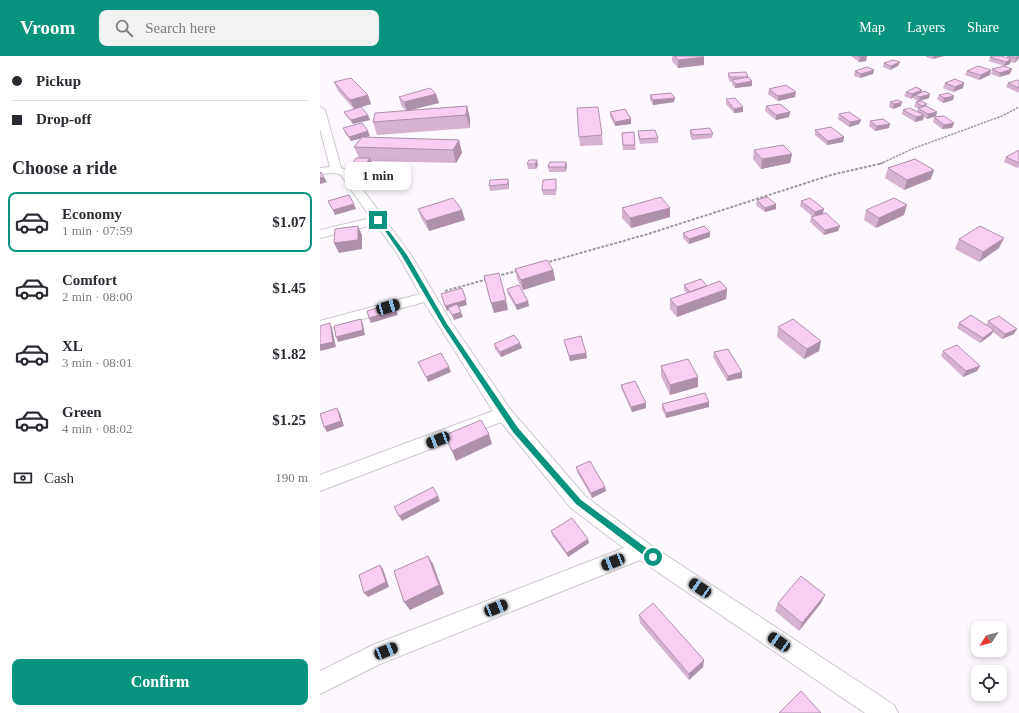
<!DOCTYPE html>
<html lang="en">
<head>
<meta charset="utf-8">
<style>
	:root { --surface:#fff; --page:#f2f2f3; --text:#2b2b33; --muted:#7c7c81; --line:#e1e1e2; --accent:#08937f }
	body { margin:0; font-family:"Times New Roman",serif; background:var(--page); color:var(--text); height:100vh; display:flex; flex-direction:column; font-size:15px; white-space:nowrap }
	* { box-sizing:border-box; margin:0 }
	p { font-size:13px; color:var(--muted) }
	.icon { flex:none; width:22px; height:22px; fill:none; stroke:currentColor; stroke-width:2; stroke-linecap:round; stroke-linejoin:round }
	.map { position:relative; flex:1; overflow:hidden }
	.sheet { display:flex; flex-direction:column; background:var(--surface); width:320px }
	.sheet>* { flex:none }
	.banner { display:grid; align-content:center; height:88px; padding:0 12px; background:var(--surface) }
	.needle { width:26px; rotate:234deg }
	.fabs { position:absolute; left:651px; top:565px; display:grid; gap:8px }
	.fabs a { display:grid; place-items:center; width:36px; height:36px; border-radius:8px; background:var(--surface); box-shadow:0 2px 6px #0003; font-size:20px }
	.end { position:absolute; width:18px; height:18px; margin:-9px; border:5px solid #08937f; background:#fff; box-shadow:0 0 0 2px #fff }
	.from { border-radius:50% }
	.bubble { position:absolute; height:28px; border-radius:8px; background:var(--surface); box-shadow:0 2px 6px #0003; font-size:13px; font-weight:800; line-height:28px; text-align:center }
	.car { position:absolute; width:12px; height:24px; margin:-12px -6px; border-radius:5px; box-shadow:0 0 3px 1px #0007; background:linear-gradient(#222 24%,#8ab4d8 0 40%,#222 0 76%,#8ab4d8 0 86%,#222 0) }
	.banner b { display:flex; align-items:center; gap:14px; height:38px; font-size:15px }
	.banner b+b { border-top:1px solid var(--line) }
	.banner i { width:10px; height:10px; background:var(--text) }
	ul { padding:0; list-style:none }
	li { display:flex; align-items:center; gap:12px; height:60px; margin:0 8px 6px; padding:0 4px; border:2px solid transparent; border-radius:8px }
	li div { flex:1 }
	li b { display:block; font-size:15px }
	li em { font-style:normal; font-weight:800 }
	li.current { border-color:var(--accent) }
	li>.icon { width:36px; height:36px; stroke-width:1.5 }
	h2 { padding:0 12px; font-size:18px; line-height:48px }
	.pay { display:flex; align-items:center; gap:10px; height:44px; padding:0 12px; font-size:15px }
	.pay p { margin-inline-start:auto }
	.action { display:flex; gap:8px; margin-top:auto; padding:8px 12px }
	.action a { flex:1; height:46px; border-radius:8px; background:var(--accent); color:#fff; font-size:16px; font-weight:800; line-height:46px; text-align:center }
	header { display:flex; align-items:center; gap:24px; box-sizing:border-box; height:56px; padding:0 20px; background:var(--accent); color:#fff }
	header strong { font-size:19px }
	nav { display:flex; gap:22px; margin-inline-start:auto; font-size:14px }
	.search { width:280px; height:36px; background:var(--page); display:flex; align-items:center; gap:10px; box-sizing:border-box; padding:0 14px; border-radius:8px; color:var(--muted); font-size:15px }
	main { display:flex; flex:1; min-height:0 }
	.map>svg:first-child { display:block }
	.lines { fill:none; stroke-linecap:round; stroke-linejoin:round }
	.minor-casing { stroke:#cdc9cf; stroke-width:2 }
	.path-far1 { stroke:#9e9b9f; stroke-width:1.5; stroke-dasharray:2.5 1; stroke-linecap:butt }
	.path { stroke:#9e9b9f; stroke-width:2; stroke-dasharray:3 1.5; stroke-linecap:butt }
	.minor { fill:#fff; fill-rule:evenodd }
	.wall { fill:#d7b1d0 }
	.shaded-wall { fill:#af90a9 }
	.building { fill:#facef2; stroke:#af90a9 }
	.route { fill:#08937f }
</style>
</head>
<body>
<header>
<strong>Vroom</strong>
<div class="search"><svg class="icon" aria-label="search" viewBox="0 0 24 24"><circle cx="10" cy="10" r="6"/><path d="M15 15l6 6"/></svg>Search here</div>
<nav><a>Map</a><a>Layers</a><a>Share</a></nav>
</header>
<main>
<section class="sheet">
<div class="banner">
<b><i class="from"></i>Pickup</b>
<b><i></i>Drop-off</b>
</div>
<h2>Choose a ride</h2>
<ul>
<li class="current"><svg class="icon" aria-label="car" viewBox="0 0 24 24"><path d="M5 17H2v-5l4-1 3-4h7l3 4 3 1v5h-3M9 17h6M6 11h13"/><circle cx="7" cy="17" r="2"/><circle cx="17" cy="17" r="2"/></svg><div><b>Economy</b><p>1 min · 07:59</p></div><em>$1.07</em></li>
<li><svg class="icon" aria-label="car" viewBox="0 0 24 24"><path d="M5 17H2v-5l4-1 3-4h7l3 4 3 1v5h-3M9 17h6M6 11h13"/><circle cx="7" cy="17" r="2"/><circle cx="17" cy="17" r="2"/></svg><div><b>Comfort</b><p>2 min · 08:00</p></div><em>$1.45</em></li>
<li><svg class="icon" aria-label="car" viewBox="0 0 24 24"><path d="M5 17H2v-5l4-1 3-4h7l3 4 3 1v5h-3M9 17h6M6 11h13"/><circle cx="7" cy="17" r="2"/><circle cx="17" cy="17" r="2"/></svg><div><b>XL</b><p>3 min · 08:01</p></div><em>$1.82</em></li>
<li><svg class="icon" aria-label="car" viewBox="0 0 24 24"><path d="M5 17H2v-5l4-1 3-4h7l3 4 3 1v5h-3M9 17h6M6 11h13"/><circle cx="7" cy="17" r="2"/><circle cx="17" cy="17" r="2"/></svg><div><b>Green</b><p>4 min · 08:02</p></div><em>$1.25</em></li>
</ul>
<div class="pay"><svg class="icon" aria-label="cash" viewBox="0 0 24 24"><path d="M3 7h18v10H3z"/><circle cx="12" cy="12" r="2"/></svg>Cash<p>190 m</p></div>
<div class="action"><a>Confirm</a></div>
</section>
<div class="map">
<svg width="699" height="657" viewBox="0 0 699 657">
	<rect width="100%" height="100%" fill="#fdf8fe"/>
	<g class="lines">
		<defs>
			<path id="minor" d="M0,51l5,3 16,58 8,3 62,84 40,67 59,87 75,87 64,48 245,161 4,8h-33l-225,-153 -260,104 -60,30v-23l53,-26 251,-97 -53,-40 -70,-86 -181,69v-16l173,-64 -69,-109 -104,29v-10l100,-27 -22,-39 -22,-31 -56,14v-8l51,-12 -30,-43 -6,-2 -15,1v-6l10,-1 -10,-38z"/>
		</defs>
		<use href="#minor" class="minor-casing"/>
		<path class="path-far1" d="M560,108l32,-15 90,-33 17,-9"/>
		<path class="path" d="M225,207l103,-29 183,-59 52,-12
			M177,220l20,-5
			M125,235l43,-12"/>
		<use href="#minor" class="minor"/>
	</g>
	<path class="wall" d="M352,0h31l1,1v8l-26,3 -6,-7z
		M531,0h16l-1,5 -7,1z
		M606,0h18l-11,3 -7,-2z
		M688,0h11v2l-4,5 -5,-1v2l-6,2 -15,-5 1,-4 17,1z
		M580,6l-2,4 -8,4 -7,-3 1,-4z
		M672,13l18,5 -11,3 -8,-3z
		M535,15l18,3 -13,4 -6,-2z
		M647,15l23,4 -11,5 -14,-5z
		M408,17l20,4 4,9 -17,2 -3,-4v-2h-2l-2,-5z
		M699,25v12l-13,-6 2,-4z
		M14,26l34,13 3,9 -17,5 -16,-18z
		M625,27h19l-1,5 -10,4 -10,-4z
		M449,33l26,8 -17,4 -10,-7z
		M586,36l16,1 7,5 -8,3 6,3 -1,2 11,6 -1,4 -9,3 -3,-2 -1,3 -8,2 -13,-8 1,-4 14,1 1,-3 -4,-1 2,-5 2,-1 -4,-2v-2l-3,2 -7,-3z
		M116,38l3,9 -29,7 57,-4 3,13v9l-93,7 -4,-13 33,-11 -5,-6 -2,-8z
		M330,39l24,7 -21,3 -3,-5z
		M619,39l14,5 -10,3 -6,-4z
		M406,43l17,8v5l-9,1 -8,-9z
		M570,46l11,4 -8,3 -4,-2z
		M446,50l24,6 -1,5 -13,3 -11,-9z
		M24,56l26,8 -17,4 -7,-8z
		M290,56l21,7v5l-16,2 -5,-10z
		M519,58l22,6 -2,4 -10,3 -11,-8z
		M614,61l20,6 -2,5 -10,1 -9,-7z
		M550,65l19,7 -14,3 -6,-5z
		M23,72l27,8 -4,1 93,3 3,13 -6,10 -85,-2 1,2 -7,9h-13l-2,-5 9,-9 -5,-11 7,-9 -10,3 -6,-8z
		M370,74l23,4 -1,4 -20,2 -2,-5z
		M495,74l29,7 -1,5 -16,3 -12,-10z
		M318,75l20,7v5l-18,1 -2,-8z
		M302,77l13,12 1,5h-13z
		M282,79l1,10 -23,1 -1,-9z
		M434,94l38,4 -2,9 -29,6 -8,-10z
		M699,95v16l-2,1 -13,-6 2,-5z
		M246,106l1,5 -2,5h-16l-1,-5z
		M207,108l11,1 -2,4h-8z
		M568,112l43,11 -27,11 -19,-12z
		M236,123v16h-13l-1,-5z
		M189,128v5l-19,2 -1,-5z
		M437,144l19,4v5l-11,3 -9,-7z
		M481,145l22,13 -6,2 23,10 -2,5 -14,4 -14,-13 1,-5h2l-13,-11z
		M302,152h48v9l-39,11 -9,-10z
		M98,153l47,11 -36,11 -8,-13z
		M546,154l38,5 -28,13 -12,-8z
		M363,177l27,4 -21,7 -6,-6z
		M639,183l40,9 -20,14 -24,-13z
		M195,213l38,1 2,10 -32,10 -6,-11z
		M364,229l23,1 20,3 -1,10 -49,18 -7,-8v-10l17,-6 -3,-3z
		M187,233l22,17 -12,4 -9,-16z
		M668,265l26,13 -12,5 -9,-7 -2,3 -11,8 -23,-15 2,-5 27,2z
		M458,271l43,14 -2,10 -15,8 -27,-22z
		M244,284l22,13 1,5 -17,3z
		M174,288l28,4 -21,9 -6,-8z
		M623,295l37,15 -3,5 -14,6 -22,-21z
		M394,296l28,26 -15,3 -14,-24z
		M341,310l37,21 -28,8 -9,-19z
		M301,329l25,23 -14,4 -10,-22z
		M389,346v5l-43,11 -4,-9v-5z
		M256,411l30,24 -14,7 -15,-26z
		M231,475l38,12 -21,14 -16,-22z
		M505,539l-4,8 -22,28 -24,-20 3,-8z
		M319,559l65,45 -1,7 -14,13 -49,-57z"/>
	<path class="shaded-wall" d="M547,0l-1,5 -7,1 1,-5z
		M614,0h10l-11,3z
		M699,0v2l-4,5 1,-5z
		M384,1v8l-26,3v-8z
		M691,3l-1,5 -6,2 2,-4z
		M580,6l-2,4 -8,4 1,-4z
		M692,13l-2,5 -11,3 1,-4z
		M554,14l-1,4 -13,4 1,-4z
		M671,14l-1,5 -11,5 2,-5z
		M432,25v5l-17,2 1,-4z
		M644,27l-1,5 -10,4 2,-5z
		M602,34l-1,4 -6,1 -1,2 -3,2 1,-5z
		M476,36l-1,5 -17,4v-5z
		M116,38l3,9 -32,8 -3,-9z
		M610,38l-1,4 -11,3 2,-4z
		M48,39l3,9 -17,5 -4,-9z
		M634,40l-1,4 -10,3 1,-5z
		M355,42l-1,4 -21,3v-5z
		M582,46l-1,4 -8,3 1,-5z
		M147,50l3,13v9l-4,-13z
		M423,51v5l-9,1v-4z
		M470,56l-1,5 -13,3v-5z
		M617,56l-1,4 -9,3 1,-5z
		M48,59l2,5 -17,4 -2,-4z
		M604,59l-1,5 -8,2 1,-5z
		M311,63v5l-16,2v-4z
		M541,64l-2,4 -10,3 1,-5z
		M634,67l-2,5 -10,1 2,-4z
		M570,68l-1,4 -14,3 2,-5z
		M48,75l2,5 -19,5 -2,-4z
		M524,81l-1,5 -16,3 1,-4z
		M139,84l3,13 -6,10 -3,-13z
		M472,98l-2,9 -29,6 1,-10z
		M50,102l2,5 -7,9 -1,-5z
		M217,104l1,5 -2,4 -1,-5z
		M246,106l1,5 -2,5v-5z
		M614,114l-3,9 -27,11 3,-10z
		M4,121l3,5 -7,2v-6z
		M188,123l1,5v5l-1,-5z
		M34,148l2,5 -21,6 -2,-5z
		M456,148v5l-11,3v-4z
		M587,149l-3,10 -28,13 3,-10z
		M350,152v9l-39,11 -1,-10z
		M504,153l-1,5 -9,3 1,-5z
		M142,154l3,10 -36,11 -3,-10z
		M38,170l4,9v14l-23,4 -5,-10z
		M520,170l-2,5 -14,4 1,-5z
		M390,176v5l-21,7v-5z
		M684,182l-5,10 -20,14 4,-10z
		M233,214l2,10 -32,10 -2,-10z
		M407,233l-1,10 -49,18v-10z
		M146,244l1,5 -18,5 -1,-2 1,2 -2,1 -2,-5z
		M186,244l2,10 -14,3 -3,-10z
		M208,245l1,5 -12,4 -1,-5z
		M73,247l5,12 -27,8 -2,-5z
		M141,256l2,5 -9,3 -2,-5z
		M41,263l2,5 2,11 -27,7 -2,-5z
		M10,267l2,5 4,19 -16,4v-6z
		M697,273l-3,5 -12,5 3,-5z
		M674,274l-3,5 -11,8 3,-5z
		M501,285l-2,10 -15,8 3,-10z
		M200,287l2,5 -21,9 -1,-5z
		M266,297l1,5 -17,3 -1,-5z
		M660,310l-3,5 -14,6 3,-6z
		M129,311l2,5 -23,10 -2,-5z
		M422,316v6l-15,3 1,-5z
		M378,321v10l-28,8v-10z
		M389,346v5l-43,11v-5z
		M326,347v5l-14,4 -1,-5z
		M17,352l3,5 4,13 -17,6 -3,-5z
		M169,378l3,10 -36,17 -4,-10z
		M285,431l1,4 -14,7 -1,-5z
		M118,440l2,5 -38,20 -3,-5z
		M268,483l1,4 -21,14 -1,-4z
		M108,500l5,8 11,30 -34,16 -6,-8z
		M60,509l3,4 6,18 -21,10 -4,-4z
		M505,539l-4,8 -22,28 3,-8z
		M384,604l-1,7 -14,13v-6z"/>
	<path class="building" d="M355,0h28l1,1 -26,3z
		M538,0h9l-7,1z
		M672,0h9l10,3 -5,3 -16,-5z
		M687,0h12l-3,2z
		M573,4l7,2 -9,4 -7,-3z
		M658,10l13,4 -10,5 -14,-4z
		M684,10l8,3 -12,4 -8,-4z
		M547,11l7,3 -13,4 -6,-3z
		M426,16l2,5h-18l-2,-4z
		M428,21l4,4 -16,3 -4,-4z
		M31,22l17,17 -18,5 -16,-18z
		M635,23l9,4 -9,4 -10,-4z
		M697,24l2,1v7l-11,-5z
		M466,29l10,7 -18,4 -9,-7z
		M596,31l6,3 -10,4 -6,-2z
		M110,32l6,6 -32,8 -5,-5z
		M605,35l5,3 -10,3 -5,-2z
		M351,37l4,5 -22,2 -3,-5z
		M628,37l6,3 -10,2 -5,-3z
		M415,42l8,9 -9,2 -8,-10z
		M578,44l4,2 -8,2 -4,-2z
		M601,45l6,3 -5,2 -6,-4z
		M460,48l10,8 -14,3 -10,-9z
		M147,50l-1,9 -93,7 2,-9z
		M606,50l11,6 -9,2 -10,-6z
		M41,51l7,8 -17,5 -7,-8z
		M278,51l4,28 -23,2 -2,-29z
		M590,52l14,7 -8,2 -13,-7z
		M305,53l6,10 -16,3 -5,-10z
		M529,56l12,8 -11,2 -11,-8z
		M624,60l10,7 -10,2 -10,-8z
		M563,63l7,5 -13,2 -7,-5z
		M42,67l6,8 -19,6 -6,-9z
		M511,71l13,10 -16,4 -13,-11z
		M390,72l3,6 -20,1 -3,-5z
		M335,74l3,8 -18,1 -2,-8z
		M314,76l1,13h-12l-1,-12z
		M42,81l97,3 -6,10 -99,-3z
		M463,89l9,9 -30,5 -8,-9z
		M699,94v13l-13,-6z
		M36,102h14l-6,9h-14z
		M595,103l19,11 -27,10 -19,-12z
		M209,104h8l-2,4h-8z
		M230,106h16l-1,5h-17z
		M1,116l3,5 -4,1v-5z
		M188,123v5l-19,2 1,-6z
		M236,123v11h-14l1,-10z
		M29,139l5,9 -21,6 -5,-9z
		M341,141l9,11 -40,10 -8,-10z
		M447,141l9,7 -11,4 -8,-8z
		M133,142l9,12 -36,11 -8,-12z
		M490,142l14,11 -9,3 -14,-11z
		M574,142l13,7 -28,13 -13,-8z
		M506,157l14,13 -15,4 -14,-13z
		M38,170v14l-24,3 1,-14z
		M384,170l6,6 -21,7 -6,-6z
		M660,170l24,12 -21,14 -24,-13z
		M227,204l6,10 -32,10 -6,-11z
		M179,217l7,27 -15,3 -7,-27z
		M381,223l6,7 -17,6 -6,-7z
		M400,225l7,8 -50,18 -7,-8z
		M199,229l9,16 -12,4 -9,-16z
		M142,232l4,12 -21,6 -4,-12z
		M73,247l3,7 -27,8 -2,-7z
		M137,248l4,8 -9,3 -4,-7z
		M651,259l23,15 -11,8 -24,-15z
		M679,260l18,13 -12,5 -17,-13z
		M41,263l2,11 -27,7 -2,-11z
		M473,263l28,22 -14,8 -29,-22z
		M10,267l3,19 -13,3v-19z
		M194,279l6,8 -20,9 -6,-8z
		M261,280l5,17 -17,3 -5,-16z
		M637,289l23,21 -14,5 -23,-20z
		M408,293l14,23 -14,4 -14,-24z
		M121,297l8,14 -23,10 -8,-15z
		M368,303l10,18 -28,8 -9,-19z
		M315,325l11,22 -15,4 -10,-22z
		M385,337l4,9 -43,11 -4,-9z
		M17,352l4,13 -17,6 -4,-13z
		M161,364l8,14 -37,17 -7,-16z
		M270,405l15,26 -14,6 -15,-26z
		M113,431l5,9 -39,20 -5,-9z
		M252,462l16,21 -21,14 -16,-22z
		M108,500l11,29 -35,17 -10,-31z
		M60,509l6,17 -22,11 -5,-18z
		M481,520l24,19 -23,28 -24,-20z
		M333,547l51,57 -15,14 -50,-59z
		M481,635l20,22h-42z"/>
	<path class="route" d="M57,163h3l27,36 40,69 71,104 63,72 75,55v5h-6l-74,-56 -63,-72 -70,-106 -41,-70z"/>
</svg>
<div class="fabs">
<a><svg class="needle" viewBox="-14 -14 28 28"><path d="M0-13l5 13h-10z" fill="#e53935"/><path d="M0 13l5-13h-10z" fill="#7c7c81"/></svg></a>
<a><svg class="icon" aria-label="locate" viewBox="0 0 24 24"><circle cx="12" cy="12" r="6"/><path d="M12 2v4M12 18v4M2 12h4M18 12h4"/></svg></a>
</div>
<i class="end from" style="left:333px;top:501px"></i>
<i class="end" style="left:58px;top:164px"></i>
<div class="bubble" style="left:25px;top:106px;width:66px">1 min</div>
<i class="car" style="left:68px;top:251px;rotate:74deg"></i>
<i class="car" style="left:118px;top:384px;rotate:249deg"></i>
<i class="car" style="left:293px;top:506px;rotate:248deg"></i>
<i class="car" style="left:380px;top:532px;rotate:304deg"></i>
<i class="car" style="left:176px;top:552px;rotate:68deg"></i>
<i class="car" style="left:459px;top:586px;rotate:304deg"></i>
<i class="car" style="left:66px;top:595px;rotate:68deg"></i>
</div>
</main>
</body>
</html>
